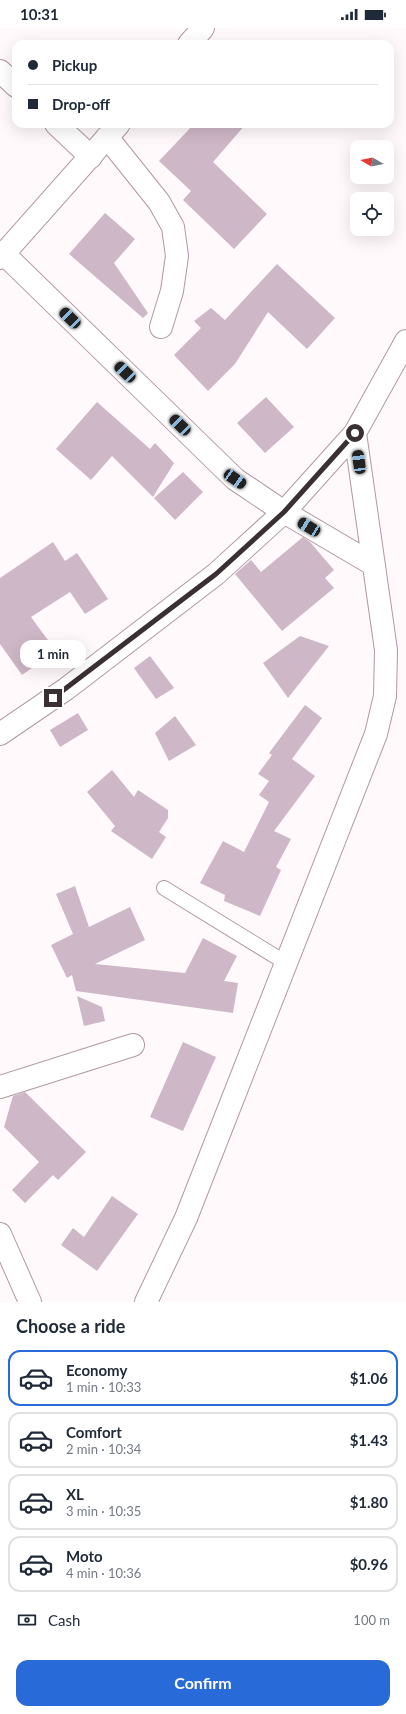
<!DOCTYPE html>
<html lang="en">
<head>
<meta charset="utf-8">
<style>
	:root { --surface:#fff; --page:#f2f2f3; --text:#1f2937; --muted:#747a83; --line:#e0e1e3; --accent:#286ad7 }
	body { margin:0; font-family:Lato,sans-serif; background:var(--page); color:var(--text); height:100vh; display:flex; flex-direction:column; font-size:15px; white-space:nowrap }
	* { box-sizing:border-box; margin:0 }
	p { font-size:13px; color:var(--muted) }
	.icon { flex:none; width:22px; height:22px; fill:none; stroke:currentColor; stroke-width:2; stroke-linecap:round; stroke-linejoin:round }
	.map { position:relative; height:1274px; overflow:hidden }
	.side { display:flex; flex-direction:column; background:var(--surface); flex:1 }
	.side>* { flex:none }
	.top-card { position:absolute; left:12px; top:12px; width:382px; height:88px; border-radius:12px; box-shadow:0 4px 16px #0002; display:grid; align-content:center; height:88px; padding:0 16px; background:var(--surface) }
	.needle { width:26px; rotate:279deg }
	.tools { position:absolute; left:350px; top:112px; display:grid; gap:8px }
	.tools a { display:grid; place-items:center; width:44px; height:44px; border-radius:8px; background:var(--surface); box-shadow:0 4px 16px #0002; font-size:20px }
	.end { position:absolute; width:18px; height:18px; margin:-9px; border:5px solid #3a2f33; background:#fff; box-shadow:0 0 0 2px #fff }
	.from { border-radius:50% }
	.bubble { position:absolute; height:28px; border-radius:12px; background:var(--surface); box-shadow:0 4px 16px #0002; font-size:13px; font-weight:700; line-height:28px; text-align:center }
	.car { position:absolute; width:12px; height:24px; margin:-12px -6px; border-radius:5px; box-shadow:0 0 3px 1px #0007; background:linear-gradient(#222 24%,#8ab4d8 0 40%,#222 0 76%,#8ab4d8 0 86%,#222 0) }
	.top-card b { display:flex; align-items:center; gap:14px; height:38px; font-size:15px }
	.top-card b+b { border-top:1px solid var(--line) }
	.top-card i { width:10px; height:10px; background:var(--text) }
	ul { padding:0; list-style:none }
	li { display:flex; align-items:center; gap:12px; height:56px; margin:0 8px 6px; padding:0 8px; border:2px solid var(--line); border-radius:12px }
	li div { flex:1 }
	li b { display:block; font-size:15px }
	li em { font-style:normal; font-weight:700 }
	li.on { border-color:var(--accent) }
	li>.icon { width:36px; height:36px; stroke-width:1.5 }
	h2 { padding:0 16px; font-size:18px; line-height:48px }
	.pay { display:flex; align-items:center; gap:10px; height:44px; padding:0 16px; font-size:15px }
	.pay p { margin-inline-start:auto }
	.cta { display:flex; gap:8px; margin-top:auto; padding:8px 16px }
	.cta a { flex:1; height:46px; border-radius:12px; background:var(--accent); color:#fff; font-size:16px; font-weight:700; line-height:46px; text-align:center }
	.status { display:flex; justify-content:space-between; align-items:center; height:28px; padding:0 20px; background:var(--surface); direction:ltr }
	.status svg { height:11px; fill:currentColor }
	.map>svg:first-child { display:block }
	.building { fill:#ceb7c7 }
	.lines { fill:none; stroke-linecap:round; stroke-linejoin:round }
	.lane-casing { stroke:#b298a1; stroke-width:16 }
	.street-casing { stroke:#b298a1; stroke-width:24 }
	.lane { stroke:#fff; stroke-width:14 }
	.street { stroke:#fff; stroke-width:22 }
	.route { stroke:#3a2f33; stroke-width:5 }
</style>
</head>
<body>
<div class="status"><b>10:31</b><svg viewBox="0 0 49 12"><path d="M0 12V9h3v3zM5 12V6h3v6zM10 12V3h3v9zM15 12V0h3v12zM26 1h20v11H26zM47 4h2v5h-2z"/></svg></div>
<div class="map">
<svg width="406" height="1274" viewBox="0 0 406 1274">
	<rect width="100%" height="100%" fill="#fff9fb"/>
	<path class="building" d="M194,96h52l-33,38 54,52 -33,35 -51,-49 8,-9 -32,-30z
		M105,185l30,26 -21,24 34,50 -5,5 -74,-64z
		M277,236l58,54 -28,31 -39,-37 -33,52 -27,27 -34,-36 27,-27 -7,-7 17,-13 14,12z
		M266,369l28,30 -29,26 -28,-30z
		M97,374l53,47 5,-6 19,20 -21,34 -41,-41 -21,24 -35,-31z
		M183,444l20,20 -28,28 -21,-22z
		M303,509l7,5 24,28 -9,8 9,10 -52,43 -47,-57 16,-14 10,12z
		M53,514l12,19 12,-8 31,46 -23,15 -15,-22 -39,25 25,34 -34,24 -22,-31v-66z
		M300,608l29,10 -41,52 -25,-35z
		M150,628l24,32 -18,11 -22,-31z
		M305,677l17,13 -30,41 23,17 -41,55 17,8 -15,28 5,3 -21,46 -36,-15 1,-6 -25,-12 23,-42 21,11 25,-50 -10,-7 10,-14 -11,-7 14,-19 -3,-2z
		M78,685l10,17 -28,17 -10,-17z
		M175,688l21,29 -27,16 -14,-28z
		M112,742l22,27 4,-7 30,20v8l-9,14 7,5 -14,22 -41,-28 4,-5 -28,-34z
		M75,858l14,41 41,-20 15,33 -50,24 90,9 18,-35 34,18 -13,25 14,2 -5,30 -157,-22 -4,-16 -5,3 -16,-33 22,-11 -17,-40z
		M77,968l25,11 3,14 -21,5z
		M183,1014l33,15 -33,74 -33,-14z
		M25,1064l61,60 -28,28 -5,-5 -28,28 -13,-13 27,-28 -35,-35 9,-31z
		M112,1168l26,18 -41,57 -36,-26 12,-17 11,9z"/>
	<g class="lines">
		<defs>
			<path id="lane" d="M164,860l122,75"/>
			<path id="street" d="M189,16l14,-16
				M0,43l16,15
				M56,96l35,33
				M107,109l52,65 14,25 4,29 -5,35 -11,36
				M4,226l231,225 49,33 90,53
				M0,230l119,-134
				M0,706l66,-45 150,-115 68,-62 71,-79 51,-92
				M0,1059l133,-42
				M0,1206l30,68
				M146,1274l40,-84 190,-484 9,-38 1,-46 -31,-217"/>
		</defs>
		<use href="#lane" class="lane-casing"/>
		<use href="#street" class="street-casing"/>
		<use href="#lane" class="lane"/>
		<use href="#street" class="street"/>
	</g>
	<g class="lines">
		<path class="route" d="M53,670l163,-124 68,-62 71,-79"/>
	</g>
</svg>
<div class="tools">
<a><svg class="needle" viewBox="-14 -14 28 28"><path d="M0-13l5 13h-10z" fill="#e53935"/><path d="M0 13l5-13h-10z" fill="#747a83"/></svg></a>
<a><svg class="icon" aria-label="locate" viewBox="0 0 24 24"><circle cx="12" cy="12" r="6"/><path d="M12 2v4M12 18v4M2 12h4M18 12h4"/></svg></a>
</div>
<i class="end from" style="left:355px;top:405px"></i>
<i class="end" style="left:53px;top:670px"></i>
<div class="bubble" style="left:20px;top:612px;width:66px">1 min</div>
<i class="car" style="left:70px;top:290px;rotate:314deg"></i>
<i class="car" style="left:125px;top:344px;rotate:314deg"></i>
<i class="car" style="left:180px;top:397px;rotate:314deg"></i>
<i class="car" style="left:359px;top:434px;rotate:352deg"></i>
<i class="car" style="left:235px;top:451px;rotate:124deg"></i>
<i class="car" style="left:309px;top:499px;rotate:301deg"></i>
<div class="top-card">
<b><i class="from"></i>Pickup</b>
<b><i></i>Drop-off</b>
</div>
</div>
<section class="side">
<h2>Choose a ride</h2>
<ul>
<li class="on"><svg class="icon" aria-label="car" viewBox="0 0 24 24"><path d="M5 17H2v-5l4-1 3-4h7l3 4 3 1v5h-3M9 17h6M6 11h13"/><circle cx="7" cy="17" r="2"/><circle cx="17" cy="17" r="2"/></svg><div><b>Economy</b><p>1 min · 10:33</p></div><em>$1.06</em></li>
<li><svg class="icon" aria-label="car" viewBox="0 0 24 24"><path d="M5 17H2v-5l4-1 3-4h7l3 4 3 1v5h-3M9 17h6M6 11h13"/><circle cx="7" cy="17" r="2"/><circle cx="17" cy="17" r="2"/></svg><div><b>Comfort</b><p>2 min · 10:34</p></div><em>$1.43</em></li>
<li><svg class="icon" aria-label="car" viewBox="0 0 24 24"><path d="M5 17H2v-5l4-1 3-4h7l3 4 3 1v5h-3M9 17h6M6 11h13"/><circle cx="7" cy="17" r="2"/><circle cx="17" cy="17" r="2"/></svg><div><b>XL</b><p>3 min · 10:35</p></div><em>$1.80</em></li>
<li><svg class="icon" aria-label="car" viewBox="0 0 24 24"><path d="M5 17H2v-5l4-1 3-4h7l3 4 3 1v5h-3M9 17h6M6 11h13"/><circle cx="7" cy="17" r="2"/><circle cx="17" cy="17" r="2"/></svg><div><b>Moto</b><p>4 min · 10:36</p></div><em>$0.96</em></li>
</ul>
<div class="pay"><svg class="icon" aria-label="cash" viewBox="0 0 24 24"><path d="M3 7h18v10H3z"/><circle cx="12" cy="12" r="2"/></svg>Cash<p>100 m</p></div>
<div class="cta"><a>Confirm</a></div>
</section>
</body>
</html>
